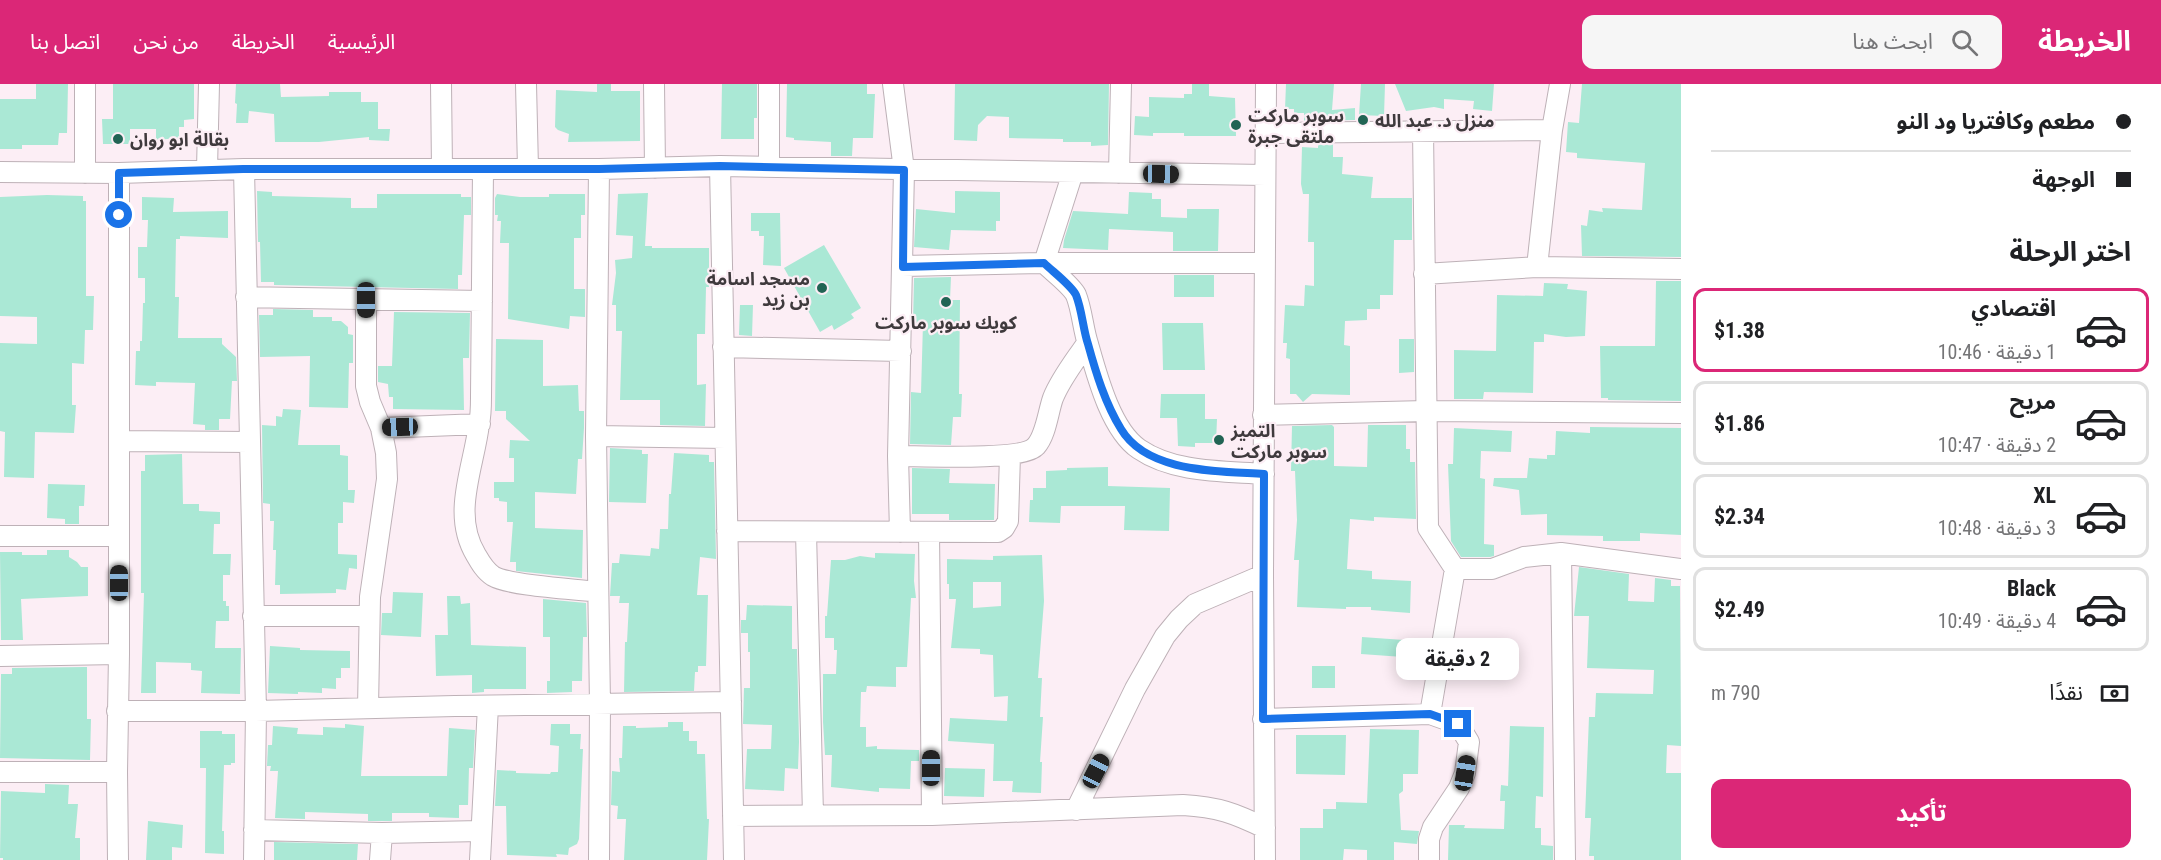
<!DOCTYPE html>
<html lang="ar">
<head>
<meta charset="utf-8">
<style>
	:root { --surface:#fff; --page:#f6f6f6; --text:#202124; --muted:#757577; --line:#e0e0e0; --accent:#db2777 }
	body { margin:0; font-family:"Roboto Condensed","Noto Sans Arabic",sans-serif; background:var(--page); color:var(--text); direction:rtl; height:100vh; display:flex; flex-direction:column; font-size:22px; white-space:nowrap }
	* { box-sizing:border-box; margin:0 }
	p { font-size:20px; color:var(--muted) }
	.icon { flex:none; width:33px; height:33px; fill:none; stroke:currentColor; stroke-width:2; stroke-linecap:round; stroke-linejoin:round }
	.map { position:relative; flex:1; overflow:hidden; direction:ltr }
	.details { display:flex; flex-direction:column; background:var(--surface); width:480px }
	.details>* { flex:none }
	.guide { display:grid; align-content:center; height:132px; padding:0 30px; background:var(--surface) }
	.end { position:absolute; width:27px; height:27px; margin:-14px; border:8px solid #1a73e8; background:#fff; box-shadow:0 0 0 3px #fff }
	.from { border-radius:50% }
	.bubble { position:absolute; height:42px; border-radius:12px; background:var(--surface); box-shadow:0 3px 15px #0003; font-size:20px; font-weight:700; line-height:42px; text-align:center; direction:rtl }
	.car { position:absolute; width:18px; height:36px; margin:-18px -9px; border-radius:8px; box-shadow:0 0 4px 2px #0007; background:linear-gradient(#222 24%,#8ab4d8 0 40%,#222 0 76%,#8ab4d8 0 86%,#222 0) }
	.guide b { display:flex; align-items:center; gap:21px; height:57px; font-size:22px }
	.guide b+b { border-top:2px solid var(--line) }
	.guide i { width:15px; height:15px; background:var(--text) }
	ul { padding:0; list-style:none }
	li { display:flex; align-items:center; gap:18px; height:84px; margin:0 12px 9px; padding:0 18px; border:3px solid var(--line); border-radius:12px }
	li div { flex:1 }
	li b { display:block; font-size:22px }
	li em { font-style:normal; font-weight:700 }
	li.current { border-color:var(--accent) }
	li>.icon { width:54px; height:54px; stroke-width:1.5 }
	h2 { padding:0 30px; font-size:27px; line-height:72px }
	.pay { display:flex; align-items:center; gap:15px; height:66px; padding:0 30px; font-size:22px }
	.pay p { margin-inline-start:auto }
	.primary-button { display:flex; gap:12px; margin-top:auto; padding:12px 30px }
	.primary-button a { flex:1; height:69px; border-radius:12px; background:var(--accent); color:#fff; font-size:24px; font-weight:700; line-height:69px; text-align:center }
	header { display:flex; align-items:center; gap:36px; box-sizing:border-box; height:84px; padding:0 30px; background:var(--accent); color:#fff }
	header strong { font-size:28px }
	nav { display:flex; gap:33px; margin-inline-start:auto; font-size:21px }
	.search { width:420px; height:54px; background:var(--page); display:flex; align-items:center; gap:15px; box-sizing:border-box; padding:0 21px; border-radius:12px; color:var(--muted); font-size:22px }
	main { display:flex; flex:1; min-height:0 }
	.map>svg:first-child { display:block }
	.building { fill:#aae8d5; fill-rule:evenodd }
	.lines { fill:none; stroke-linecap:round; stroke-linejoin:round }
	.minor-casing { stroke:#beb1b7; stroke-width:22 }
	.minor { stroke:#fff; stroke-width:20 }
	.route { stroke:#1a73e8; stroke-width:8 }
	.poi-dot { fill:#216454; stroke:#fceef5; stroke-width:2 }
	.labels { text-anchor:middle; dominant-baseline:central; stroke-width:4.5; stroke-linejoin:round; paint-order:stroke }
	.poi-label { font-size:18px; font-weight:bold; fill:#3f3a3d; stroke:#fceef5; text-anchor:start }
</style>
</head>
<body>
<header>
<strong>الخريطة</strong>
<div class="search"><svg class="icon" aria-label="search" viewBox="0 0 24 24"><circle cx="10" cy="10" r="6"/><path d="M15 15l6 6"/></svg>ابحث هنا</div>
<nav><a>الرئيسية</a><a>الخريطة</a><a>من نحن</a><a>اتصل بنا</a></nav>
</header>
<main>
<section class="details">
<div class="guide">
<b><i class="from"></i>مطعم وكافتريا ود النو</b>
<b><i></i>الوجهة</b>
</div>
<h2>اختر الرحلة</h2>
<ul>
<li class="current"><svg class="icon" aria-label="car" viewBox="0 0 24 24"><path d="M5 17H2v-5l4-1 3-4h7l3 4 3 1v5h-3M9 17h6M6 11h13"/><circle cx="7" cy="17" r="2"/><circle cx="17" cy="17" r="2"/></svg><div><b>اقتصادي</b><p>1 دقيقة · 10:46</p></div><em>$1.38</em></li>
<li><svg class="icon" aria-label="car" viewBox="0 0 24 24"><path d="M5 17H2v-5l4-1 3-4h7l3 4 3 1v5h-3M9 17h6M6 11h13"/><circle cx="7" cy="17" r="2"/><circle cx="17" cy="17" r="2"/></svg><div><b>مريح</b><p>2 دقيقة · 10:47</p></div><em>$1.86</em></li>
<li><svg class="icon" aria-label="car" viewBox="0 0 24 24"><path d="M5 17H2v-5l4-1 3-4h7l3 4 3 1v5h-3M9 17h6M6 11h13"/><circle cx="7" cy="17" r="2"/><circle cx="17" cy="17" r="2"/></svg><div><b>XL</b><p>3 دقيقة · 10:48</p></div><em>$2.34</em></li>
<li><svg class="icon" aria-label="car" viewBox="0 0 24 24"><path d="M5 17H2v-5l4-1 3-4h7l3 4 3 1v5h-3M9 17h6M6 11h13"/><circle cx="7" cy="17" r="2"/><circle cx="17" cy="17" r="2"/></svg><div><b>Black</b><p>4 دقيقة · 10:49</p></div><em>$2.49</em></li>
</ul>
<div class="pay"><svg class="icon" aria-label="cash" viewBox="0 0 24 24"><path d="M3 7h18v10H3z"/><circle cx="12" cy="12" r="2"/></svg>نقدًا<p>790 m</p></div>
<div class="primary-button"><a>تأكيد</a></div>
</section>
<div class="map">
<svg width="1681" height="776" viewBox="0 0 1681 776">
	<rect width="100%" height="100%" fill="#fceef5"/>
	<path class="building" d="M36,0h32l-1,49h-8l-1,12h-36v4h-22v-50h36z
		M113,0h81v35l-10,1v7h-5v11l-23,2v-11h-26v15h-27l-1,-25h11z
		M236,0h44l1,13 48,-1v-4h32v10h17v27h12l-1,12 -20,-1v-3l-50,5h-44l-1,-28 -25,-3 -1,12h-12l1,-19 -2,-1z
		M597,0h14v7h29v50l-72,1 1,-8 -11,-4 -3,-3 1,-37 41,2z
		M722,0h35v34h-3v21h-33z
		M787,0h80v10h8l-2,44h-20l-1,18h-21v-14l-37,-2v-2l-8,-1z
		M955,0h154l-1,61 -17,1v-4h-28v-3l-54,-1v-21l-22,-1 -9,9 -1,16 -23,-1z
		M1192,0h17v12l26,2 1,38h-52v-3h-31v3l-19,-1 1,-19 14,1v-20l35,1v-4h8z
		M1286,0h48l-2,26 23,-2v12l-51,1v-8h-10v-4h-9z
		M1361,0h24l-1,32 -25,-1z
		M1395,0h99l-2,27 -19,-2 1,-8 -30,-2v10l-10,-2 -28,4z
		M1582,0h99v173l-99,-1 -1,-31 6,1 2,-16 14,2 -1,-4 40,2 3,-47 -68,-5v-5l-11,-1 2,-30 11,1z
		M1318,60h15v13h10l-1,17 31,3 -2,21h41v42h-18l-1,55h-13v14h-13v11l-22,1 -1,24 6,1v49l-38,-1 -9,8 -7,-8h-6v-35l-4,-1 1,-15h-4l2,-38 19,1 1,-21 9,1v-44h-6l1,-48h-6l-2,-10 1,-37 16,1z
		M257,107l15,1v4l79,2v10h26v-14h84v3h10v18h-7l-2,60h-4v14l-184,-4v-3h-13l-1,-40h-2z
		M955,107l45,1v29h-4v10l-45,-1 -2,20 -35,-3 2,-38 39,4z
		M1129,108l23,1v6h9v18l26,1v-9h32l-1,42h-45v-19l-64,-3 -1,21 -45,-2 1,-8 9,-29 55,3z
		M648,109l-3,53h7v2h57v39h-3l-1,47h-8v51l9,-1 -1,42 -45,-1v-25h-40l2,-69h-6v-26h-4l4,-32 -1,-13 17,-2 1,-22 -17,-1 2,-41z
		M497,110l23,3h29v-3h36v21h-4v23h-7v51h11v28l-15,-1 -1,13 -61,-10 1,-76h-9l1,-22h-4l1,-6h-3v-17z
		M47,111l36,1v5h3v95h8l-1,34h-8l-1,34 -12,-1v42h4l-2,28 -39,-1 -1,46 -30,-1 1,-45 -5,-1v-88l37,1v-27l-37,-1v-119z
		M142,113l32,1 -1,14 55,-1v27l-48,-2v3h-4l-1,58h4l-1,41h44v6l14,13 1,24h-5l-2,38h-11v11h-14v-5l-12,-1 2,-41 -39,-1v4l-21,-1 1,-34h4v-10h2l1,-38h2v-25h-7v-31h9l1,-27h-6z
		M751,129h29l1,53 -18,-1 1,-29h-5v-5h-8z
		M824,161l37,63 -10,6 3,4 -20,12 -2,-5 -12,7 -36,-64z
		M1174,191h40v22h-40z
		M951,193l-1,23h10l-1,94h3l-1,23h-8l-2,28 -41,-1 1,-52 10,1 2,-70h-10l1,-45z
		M1656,197h25v120l-73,-1v-2h-7l-1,-52h55z
		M1544,199l24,1 -1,5 20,2 -2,45 -19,1 -22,-3v8h-10l-1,51 -49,-1 -1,7h-29v-49l42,1 1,-56 46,1z
		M740,221h13l-1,31 -13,-1z
		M273,225l40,1v7h19v4h9l7,6v7l5,1v28h-4l-1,45 -39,-1 1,-51 -50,1 -1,-42h14z
		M394,228l76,1 -1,45h-6l1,52 -71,-1v-12h-4l-1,-13 -10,-2v-16h14z
		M1162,239h41l2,47h-42z
		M496,255l47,1v46l35,-1 1,26h5v17l-2,31h-4l-2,35 -41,-2v36l48,2 -1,48 -66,-7v-9h-6l3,-40h-6v-20l-8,-1v-3h-5v-16h20v-24h-5l1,-18 20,1 -24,-22v-8h-11z
		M1399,255h15v33l-15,1z
		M1161,310h44v25h12l-1,24h-21v4l-17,-1 -1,-28h-17z
		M283,325l18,1 -3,35h42v10l8,1v34h7l-1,13 -11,-1v21h-5v31l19,1v14l-8,-1 -3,22 -10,-1v4l-56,1v-9h-5l1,-35h-3l1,-29h-4v-17l-7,-1 -1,-78 14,1v-10l6,1z
		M1332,341l2,2v39l33,1 1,-42h38v24h4v13h5l1,57 -42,-2v4l-24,-2 -3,50 25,2v8l39,2 -1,32 -39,-3v-3h-25v2l-49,-2 2,-47h-5l3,-40 -2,-49h-4l1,-45z
		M1590,343l91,1v107l-41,-2v8h-37v-5l-56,-1v-21l-26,1 -2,-25 -26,-4 1,-8h33l2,-20 18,1v-4h8l1,-24 34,2z
		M1454,344l58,3 -1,21 -30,-1 -1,27 5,1 -1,65 10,1v11l-4,1h-29l-10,-16 -3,-77h5z
		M610,364l32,2v4h6l-2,49 -37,-1z
		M674,369l35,2v7h5l2,97 -16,-2 -3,38h11l-2,71h-8v6h-3l-1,19 -70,1 1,-50h2l2,-39h-10l1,-7h-10l2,-33h7l1,-9 30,2 1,-8 8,1 1,-20h8l1,-35h2z
		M182,370l1,50h16v7l21,1v12h-6l-1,30h18l-1,21h-7v26h3v5h3v15h-13l-1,27h26l-1,46 -39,-1 1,-22 -11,-1v-7l-35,-1v31h-15l3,-100h-3v-122h4v-16z
		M1108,383v19l62,2 -1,43 -45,-1 1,-24h-64l-1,17 -31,-1 1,-22h3v-12h13v-17l21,-1v-2z
		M912,384l38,1 -1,14 46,1 -1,36h-45v-6h-37z
		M48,400l37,1 -1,21h-5v18h-14v-5l-18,-1z
		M47,466h22v7l8,5 4,5h7v29l-67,3 2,41h-22l-1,-88h22v3h25z
		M875,469l40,1 -1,27 2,17h-5l-4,69h-11v20l-29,-1 -1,6h-5l-1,35h6v20l11,-1v3l42,1v11h-8l-1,28 -31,-1v4l-48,-5 1,-32h-7l-2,-33v-48h13l1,-24h-3v-12h-9v-22h2l4,-56h14l15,-4 15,2z
		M1042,471l2,46 -6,77h4l-2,39h3l-3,45h2l-1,31 -29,-1 1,-11h-20l1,-37 -46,-3 2,-23 57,3 1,-25 -14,1 -1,-42 -13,-1v-5l-29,-1 5,-49h-7v-15h-2v-25l46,1v-4zM973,498h28v24l-28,2z
		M1579,483l50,7 -1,27 26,1 1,-24 16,2v6h9l1,160 -14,-1 -1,28h15v87h-87v-4h-5l2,-38h-6l4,-101h6l1,-24 57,1 1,-24 -67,-2 2,-52h-15z
		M393,508l30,1 -2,44 -40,-2 1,-22h10z
		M447,512h13l1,8 9,-1 1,42 55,2v42h-42v3l-12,1v-18l-36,1 -1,-41h13z
		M543,515l43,4 1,34h-4l-1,44h-10v11l-25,1v-12h3v-44h-7z
		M747,521l45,1v43h5l2,93 -1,27 -13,-1 -1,23 -39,-2 2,-40h24l1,-24 -29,-1 1,-36h6v-36h-2v-19h-7v-13h5z
		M1362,553l42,3 -1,17 -42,-3z
		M270,562l30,2v2l50,1v17h-9v10h-5v11l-14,-1v5l-24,-1v2l-30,-1z
		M1312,582h23v22h-23z
		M84,583h3v52h4l-1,41 -90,-2 1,-84h11v-6z
		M668,638h15v9h6v10h8v13h8l2,65h2l-2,41h-83l2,-41h-9l1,-13 -7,-1 1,-34 8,1 -1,-14h3l1,-32h13v2l32,-1z
		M345,640l19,2 -3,50h86l2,-48 26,2 -2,38h-4l-1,37h-9v13l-30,-1v-4h-37v8h-24v-7l-63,-2v7l-30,-1 3,-47h-8l1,-5h-4l1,-21h4l1,-19 25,2 -1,6 26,1v-8l22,1z
		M551,640h19v10h11l-1,15h3l-4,90 -2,5 -8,4 -1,7 -12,-1 1,3 -50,-2 -1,-49h-11l2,-36 19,1v2l34,1 1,-2h7l1,-26 -9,-1z
		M1510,642l34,1 -1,70 -7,-1 -1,32h6v17l12,1v14h-105l1,-35h16l-1,3 40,1 1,-28h-5l1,-16 7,1z
		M1370,645l49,1 -1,44h-15v17l-4,3 2,36 18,1 -2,13 -23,-2v18h-27v-10l-23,-1 -1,11h-43v-32h23v-19h13v-7l31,1z
		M200,647h22v3h13v29h-4v2h-7l-2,66h2v23l-19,-1 1,-85h-6z
		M1296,651h50l-1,40 -49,-1z
		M945,684l40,1 -1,28 -40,-1z
		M45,700l24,1 -1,19h10l-3,34h5v22h-77v-2h-3l1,-67 44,2z
		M148,737l35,4 -1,23 -10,-1v13h-26z
		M274,758l84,2 -1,16h-83z"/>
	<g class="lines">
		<defs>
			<path id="minor" d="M441,0l1,84
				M526,0l2,84
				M654,0l1,84
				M769,0v82
				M893,0l11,86 -6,286 2,76
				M1423,46l5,398 27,41 -25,145 28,10 11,18 -4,31 -6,15 -26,39 -4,12v21
				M1266,49l286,-3
				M720,82l14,694
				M207,85l2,-85
				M244,85l12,542 -2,149
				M483,85l-2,228c0,9 0,18 -2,27 -5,43 -28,90 -3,131 4,7 9,16 17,21 17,10 82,13 105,16
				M0,88l119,1 125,-4h355l121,-3 545,9
				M1073,88l-29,91c8,8 27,22 32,32 6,15 7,34 12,49 9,32 23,86 51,105 35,24 84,22 125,25
				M85,89v-89
				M1119,89l2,-89
				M903,182l141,-3h220
				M1537,183l15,-137 8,-46
				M1424,190l113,-7 144,2
				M246,213l236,4
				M366,216v86l4,16 11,26 5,25 1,26 -17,118 -2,111
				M723,263l178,4
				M1263,331l163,-4 255,2
				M381,344l99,-4
				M596,352l129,2
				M119,357l131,1
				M898,372c24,0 125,5 138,-10 10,-11 12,-34 17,-48 8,-20 22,-37 34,-55
				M727,447l271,1 6,-4 4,-7 2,-66
				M806,448l7,283
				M929,448l3,283
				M0,452h119
				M1561,469l4,307
				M1455,485h37l32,-12 37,-4 120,16
				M253,532h116
				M0,572l119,-2
				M117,627h139l199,-5 276,-4
				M1263,635l167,-5
				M0,688h117
				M1076,726l59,-121 30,-53 14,-17 16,-15 68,-29
				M733,732l199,-1 251,-10c35,2 51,8 82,23
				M254,746l128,3 99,-2
				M118,776l-1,-88 2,-118v-481
				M380,776l2,-27
				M480,776l8,-154
				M599,776l1,-155 -4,-269 3,-267
				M1265,776l-2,-285 3,-491"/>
		</defs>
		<use href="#minor" class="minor-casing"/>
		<use href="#minor" class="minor"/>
	</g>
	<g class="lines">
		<path class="route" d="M119,131v-42l124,-4h356l121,-3 184,4 -1,97 141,-4c8,8 27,22 32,32 6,15 7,34 12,49 8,29 17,59 33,85 26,44 98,42 143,45l-1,245 167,-5 28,10"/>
	</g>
	<g class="poi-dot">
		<circle cx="1363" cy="36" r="6"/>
		<circle cx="1236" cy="41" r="6"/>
		<circle cx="118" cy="55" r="6"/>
		<circle cx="822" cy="204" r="6"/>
		<circle cx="946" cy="218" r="6"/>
		<circle cx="1219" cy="356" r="6"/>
	</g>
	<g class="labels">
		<g class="poi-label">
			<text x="1248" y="31">سوبر ماركت<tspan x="1248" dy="21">ملتقى جبرة</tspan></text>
			<text x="1375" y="36">منزل د. عبد الله</text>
			<text x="130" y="55">بقالة ابو روان</text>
			<text x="810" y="194" text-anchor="end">مسجد اسامة<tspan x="810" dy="21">بن زيد</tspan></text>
			<text x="946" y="238" text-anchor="middle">كويك سوبر ماركت</text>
			<text x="1231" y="346">التميز<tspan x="1231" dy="21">سوبر ماركت</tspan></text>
		</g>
	</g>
</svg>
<i class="end from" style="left:119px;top:131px"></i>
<i class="end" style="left:1458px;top:640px"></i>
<div class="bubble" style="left:1396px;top:554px;width:123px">2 دقيقة</div>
<i class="car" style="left:1161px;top:90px;rotate:91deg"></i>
<i class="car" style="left:366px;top:216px;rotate:180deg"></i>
<i class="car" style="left:400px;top:343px;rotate:268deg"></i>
<i class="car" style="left:119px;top:499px;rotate:0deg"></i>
<i class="car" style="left:931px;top:684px;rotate:0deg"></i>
<i class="car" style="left:1096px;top:687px;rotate:27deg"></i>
<i class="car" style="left:1465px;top:689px;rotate:9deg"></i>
</div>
</main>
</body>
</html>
